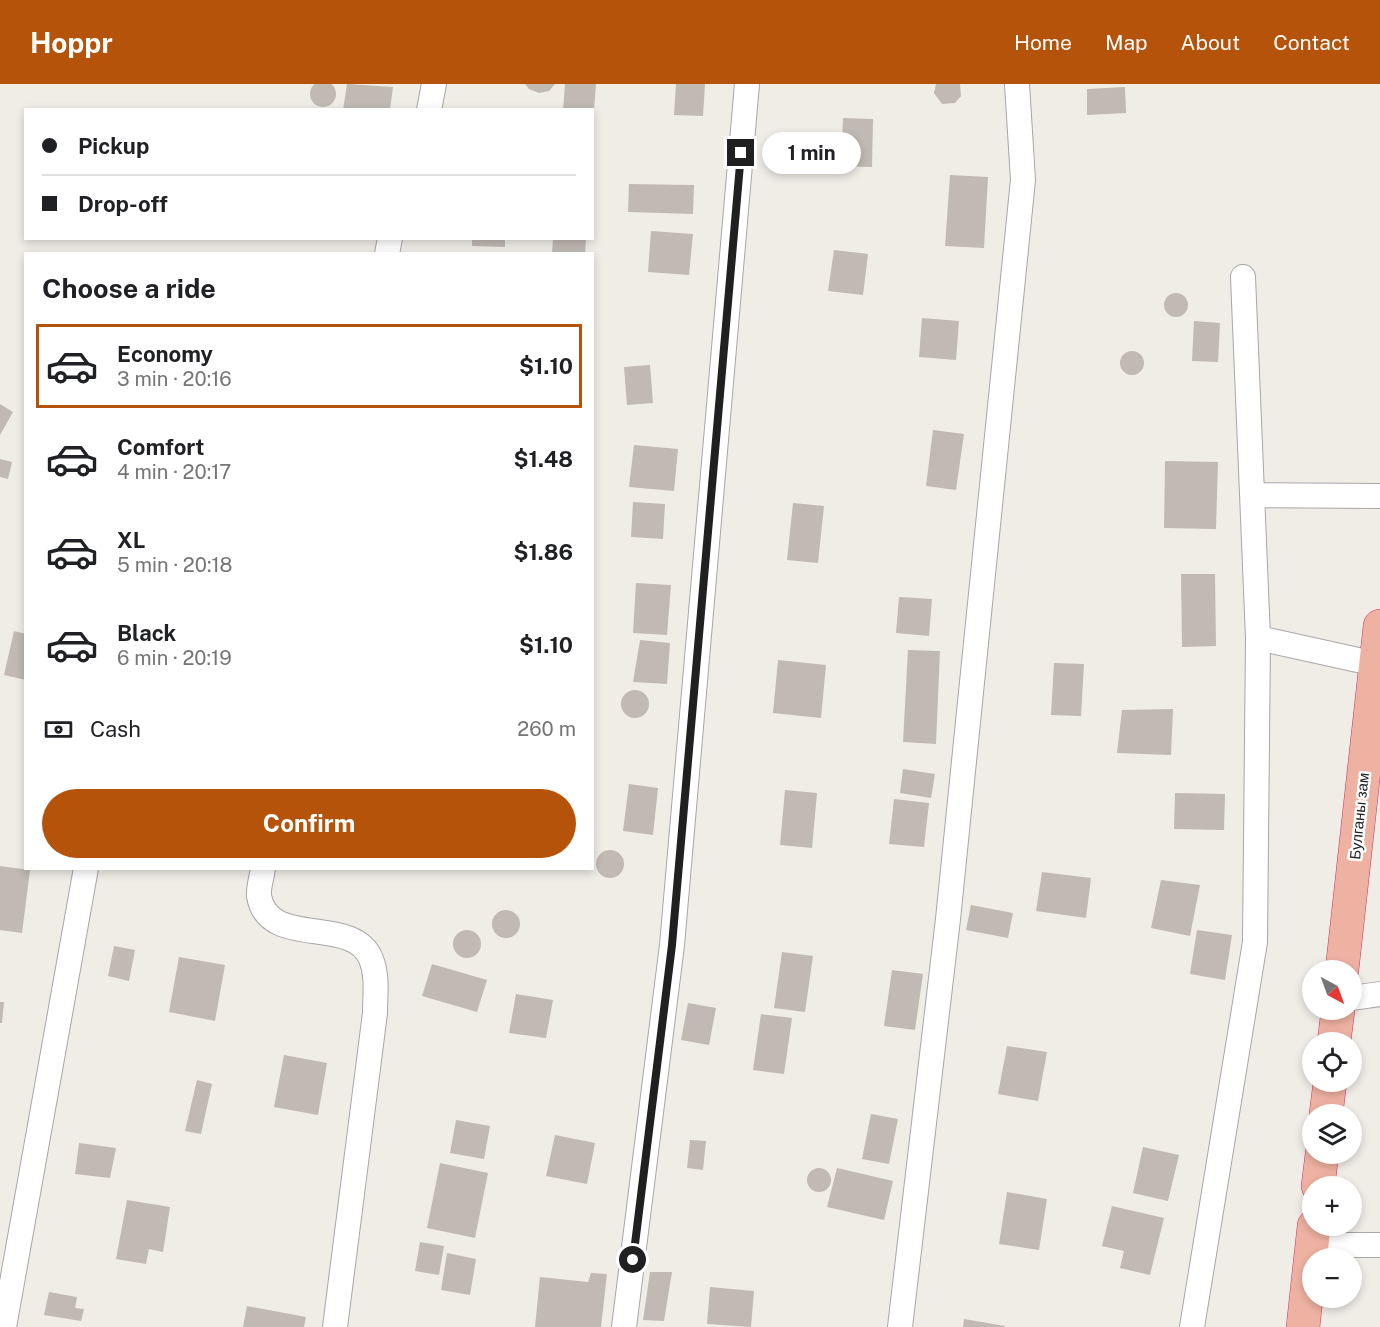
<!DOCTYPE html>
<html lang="en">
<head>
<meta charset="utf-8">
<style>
	:root { --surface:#fff; --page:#f2f2f2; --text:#202124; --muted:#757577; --line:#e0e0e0; --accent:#b45309 }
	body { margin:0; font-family:"Public Sans",sans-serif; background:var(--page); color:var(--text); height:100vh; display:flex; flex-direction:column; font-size:22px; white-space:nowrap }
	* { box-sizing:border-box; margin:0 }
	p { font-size:20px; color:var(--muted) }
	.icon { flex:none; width:33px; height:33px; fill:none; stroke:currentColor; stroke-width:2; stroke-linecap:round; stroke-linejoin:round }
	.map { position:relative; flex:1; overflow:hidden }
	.sheet { position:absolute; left:24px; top:168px; width:570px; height:618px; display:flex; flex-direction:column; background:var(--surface); border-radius:0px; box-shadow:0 3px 9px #0003 }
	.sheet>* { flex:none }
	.hud { position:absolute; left:24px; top:24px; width:570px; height:132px; border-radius:0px; box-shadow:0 3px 9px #0003; display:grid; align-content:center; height:132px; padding:0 18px; background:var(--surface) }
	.needle { width:39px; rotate:139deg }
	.controls { position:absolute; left:1302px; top:876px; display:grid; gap:12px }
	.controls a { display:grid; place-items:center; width:60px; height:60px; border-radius:50%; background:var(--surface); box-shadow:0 3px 9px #0003; font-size:30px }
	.end { position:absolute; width:27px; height:27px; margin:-14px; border:8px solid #202020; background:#fff; box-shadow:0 0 0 3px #fff }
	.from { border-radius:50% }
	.bubble { position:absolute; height:42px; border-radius:21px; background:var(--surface); box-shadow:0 3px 9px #0003; font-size:20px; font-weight:700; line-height:42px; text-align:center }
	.hud b { display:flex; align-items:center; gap:21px; height:57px; font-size:22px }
	.hud b+b { border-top:2px solid var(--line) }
	.hud i { width:15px; height:15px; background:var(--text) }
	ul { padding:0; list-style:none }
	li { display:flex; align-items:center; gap:18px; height:84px; margin:0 12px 9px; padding:0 6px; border:3px solid transparent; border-radius:0px }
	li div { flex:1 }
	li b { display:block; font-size:22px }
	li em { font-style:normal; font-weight:700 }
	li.selected { border-color:var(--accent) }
	li>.icon { width:54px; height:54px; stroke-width:1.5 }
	h2 { padding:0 18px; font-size:27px; line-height:72px }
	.pay { display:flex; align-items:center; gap:15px; height:66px; padding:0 18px; font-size:22px }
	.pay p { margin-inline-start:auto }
	.cta { display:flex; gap:12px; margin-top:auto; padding:12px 18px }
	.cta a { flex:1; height:69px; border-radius:36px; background:var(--accent); color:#fff; font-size:24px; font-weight:700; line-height:69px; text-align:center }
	header { display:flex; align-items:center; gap:36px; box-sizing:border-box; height:84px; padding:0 30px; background:var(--accent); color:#fff }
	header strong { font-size:28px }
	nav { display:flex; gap:33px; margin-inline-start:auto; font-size:21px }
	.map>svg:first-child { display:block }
	.building { fill:#c1b9b3 }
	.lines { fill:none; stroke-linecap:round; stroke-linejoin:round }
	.minor-casing { stroke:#a7a7a7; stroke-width:26 }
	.trunk-casing { stroke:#d62d68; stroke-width:34 }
	.minor { stroke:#fff; stroke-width:24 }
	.trunk { stroke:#eeb2a2; stroke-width:33 }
	.route { stroke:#202020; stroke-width:8 }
	.labels { text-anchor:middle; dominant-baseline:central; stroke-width:5; stroke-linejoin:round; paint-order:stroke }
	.street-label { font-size:15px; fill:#202020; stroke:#fff }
</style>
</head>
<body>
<header>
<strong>Hoppr</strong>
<nav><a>Home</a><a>Map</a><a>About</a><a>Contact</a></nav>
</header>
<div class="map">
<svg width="1380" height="1243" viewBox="0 0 1380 1243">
	<rect width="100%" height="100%" fill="#f0ede7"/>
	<path class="building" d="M310 10a13 13 0 1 1 26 0a13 13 0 1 1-26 0Z
		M347,0l46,3 -3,23h-47z
		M525,0h30l-6,7 -10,2 -10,-4z
		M565,0h31l-2,26h-31z
		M676,0h29l-2,32 -29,-1z
		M936,0h24l1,12 -6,7 -13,1 -8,-11z
		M1125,3l1,26 -39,2v-26z
		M843,34l30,1 -1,48 -31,-1z
		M950,91l38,2 -4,71 -39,-2z
		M629,100l65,1 -1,29 -65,-2z
		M651,147l42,3 -4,41 -41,-3z
		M472,154h33v9l-33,-1z
		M553,154h33l-1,16h-33z
		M834,166l34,4 -5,41 -35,-4z
		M1164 221a12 12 0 1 1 24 0a12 12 0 1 1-24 0Z
		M922,234l37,3 -3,39 -37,-3z
		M1194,237l26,2 -2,39 -26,-1z
		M1120 279a12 12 0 1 1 24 0a12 12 0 1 1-24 0Z
		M650,281l3,38 -26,2 -3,-38z
		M0,320l13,8 -13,23z
		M933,346l31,4 -8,56 -30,-4z
		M634,361l44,4 -4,42 -45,-4z
		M0,375l12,3 -4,17 -8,-2z
		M1165,377l53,1 -2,67 -52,-1z
		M633,418l32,2 -2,35 -32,-2z
		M793,419l31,3 -6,57 -31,-3z
		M1181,490h34l1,72 -34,1z
		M636,499l35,2 -4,50 -34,-2z
		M899,513l33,2 -3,37 -33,-3z
		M14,547l12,3v46l-22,-5z
		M640,556l30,3 -3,41 -34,-2z
		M908,566l32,1 -4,93 -33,-2z
		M778,576l48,5 -5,53 -48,-5z
		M1054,579l30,1 -3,52 -30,-1z
		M621 620a14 14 0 1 1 28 0a14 14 0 1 1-28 0Z
		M1173,625l-2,46 -54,-2 5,-43z
		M903,685l32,5 -4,24 -31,-5z
		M629,700l29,4 -5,47 -30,-4z
		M785,706l32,3 -5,55 -32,-3z
		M1175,709l50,1 -1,36 -50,-1z
		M894,715l35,4 -5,44 -35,-3z
		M596 780a14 14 0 1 1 28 0a14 14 0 1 1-28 0Z
		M0,782l30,4 -8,63 -22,-3z
		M1042,788l49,6 -5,40 -50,-7z
		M1161,796l39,5 -10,51 -39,-8z
		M971,821l42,8 -5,25 -42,-8z
		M492 840a14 14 0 1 1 28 0a14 14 0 1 1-28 0Z
		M1197,846l35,5 -7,45 -35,-6z
		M453 860a14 14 0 1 1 28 0a14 14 0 1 1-28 0Z
		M114,862l21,4 -6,31 -21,-5z
		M782,868l31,4 -8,56 -31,-4z
		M179,873l46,8 -10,56 -46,-9z
		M432,880l55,16 -10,32 -55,-16z
		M892,886l31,4 -8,56 -31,-4z
		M516,910l37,6 -7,38 -37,-5z
		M0,918h4l-2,21h-2z
		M688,919l28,5 -7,37 -28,-5z
		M761,930l31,4 -8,56 -31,-4z
		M1007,962l40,6 -9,49 -40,-7z
		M284,971l43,8 -9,52 -44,-8z
		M197,996l15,4 -11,50 -16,-3z
		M871,1030l27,5 -9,45 -27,-5z
		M456,1036l34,6 -6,33 -34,-6z
		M555,1051l40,8 -8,41 -41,-8z
		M690,1056l16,1 -3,29 -16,-2z
		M79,1059l37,5 -6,30 -35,-4z
		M1143,1063l36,8 -11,46 -35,-8z
		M440,1079l48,10 -13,65 -48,-10z
		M807 1096a12 12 0 1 1 24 0a12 12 0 1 1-24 0Z
		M837,1084l56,13 -9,39 -57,-13z
		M1007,1108l40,7 -8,51 -40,-6z
		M127,1116l43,7 -7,45 -14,-3 -3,15 -30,-5z
		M1112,1122l52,12 -14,57 -30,-7 4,-17 -22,-5z
		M420,1158l24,4 -5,29 -24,-4z
		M447,1169l29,6 -6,36 -29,-5z
		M650,1188h22l-8,49 -21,-1z
		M591,1189l16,1 -6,53h-66l5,-50 48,5z
		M710,1203l44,4 -3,36 -44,-3z
		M49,1208l28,5 -2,11 9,1 -3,12 -37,-6z
		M247,1222l59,11 -2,10h-61z
		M964,1235l41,7v1h-42z"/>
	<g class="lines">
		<defs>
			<path id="minor" d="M429,26l5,-26
				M387,170l3,-16
				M1252,411l128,1
				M1258,554l118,26
				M263,784c-1,9 -5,20 -4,28 9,54 94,18 112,63 7,17 4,36 4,54l-40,314
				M1352,914l28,-4
				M1312,1161h68
				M4,1243l82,-459
				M624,1243l48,-382 75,-861
				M900,1243l48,-408 75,-739 -6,-96
				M1192,1243l63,-385 3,-304 -15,-361"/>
			<path id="trunk" d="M1342,886l38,-344
				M1334,958l4,-32
				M1326,1030l4,-32
				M1318,1102l4,-32
				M1303,1243l11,-101"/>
		</defs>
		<use href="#minor" class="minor-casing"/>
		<use href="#trunk" class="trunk-casing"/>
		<use href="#minor" class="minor"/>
		<use href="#trunk" class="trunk"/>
	</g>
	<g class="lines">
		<path class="route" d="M633,1176l39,-315 69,-792"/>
	</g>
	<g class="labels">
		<g class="street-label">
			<text transform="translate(1359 732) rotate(-84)">Булганы зам</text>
		</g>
	</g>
</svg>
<div class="controls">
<a><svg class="needle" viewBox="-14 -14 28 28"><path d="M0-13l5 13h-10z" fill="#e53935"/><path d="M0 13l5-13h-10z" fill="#757577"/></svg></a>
<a><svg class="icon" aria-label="locate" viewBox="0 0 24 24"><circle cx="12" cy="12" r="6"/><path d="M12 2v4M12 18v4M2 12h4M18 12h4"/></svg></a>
<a><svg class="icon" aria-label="layers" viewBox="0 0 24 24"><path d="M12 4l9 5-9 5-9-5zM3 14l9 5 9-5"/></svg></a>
<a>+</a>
<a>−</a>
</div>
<i class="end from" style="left:633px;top:1176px"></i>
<i class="end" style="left:741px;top:69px"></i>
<div class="bubble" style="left:762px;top:48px;width:99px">1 min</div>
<div class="hud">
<b><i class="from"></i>Pickup</b>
<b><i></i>Drop-off</b>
</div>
<section class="sheet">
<h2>Choose a ride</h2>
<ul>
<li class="selected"><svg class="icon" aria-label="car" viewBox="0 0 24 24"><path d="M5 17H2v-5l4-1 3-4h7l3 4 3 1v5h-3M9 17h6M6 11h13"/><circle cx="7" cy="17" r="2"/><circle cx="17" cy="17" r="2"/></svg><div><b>Economy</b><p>3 min · 20:16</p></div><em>$1.10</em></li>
<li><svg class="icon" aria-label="car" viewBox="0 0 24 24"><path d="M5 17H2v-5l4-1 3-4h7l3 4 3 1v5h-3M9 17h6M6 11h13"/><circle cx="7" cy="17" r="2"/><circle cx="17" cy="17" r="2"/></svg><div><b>Comfort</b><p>4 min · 20:17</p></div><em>$1.48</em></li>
<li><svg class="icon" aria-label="car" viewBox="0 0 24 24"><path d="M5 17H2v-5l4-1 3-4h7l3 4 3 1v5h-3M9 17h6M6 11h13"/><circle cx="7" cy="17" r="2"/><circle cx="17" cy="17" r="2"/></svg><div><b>XL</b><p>5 min · 20:18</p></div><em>$1.86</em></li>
<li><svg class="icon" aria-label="car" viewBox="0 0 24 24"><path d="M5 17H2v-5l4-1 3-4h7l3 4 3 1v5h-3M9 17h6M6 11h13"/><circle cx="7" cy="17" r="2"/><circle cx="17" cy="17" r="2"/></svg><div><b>Black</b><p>6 min · 20:19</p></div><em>$1.10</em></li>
</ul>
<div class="pay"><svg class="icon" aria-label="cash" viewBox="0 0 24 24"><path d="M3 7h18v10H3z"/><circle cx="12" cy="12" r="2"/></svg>Cash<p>260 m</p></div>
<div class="cta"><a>Confirm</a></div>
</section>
</div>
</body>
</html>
